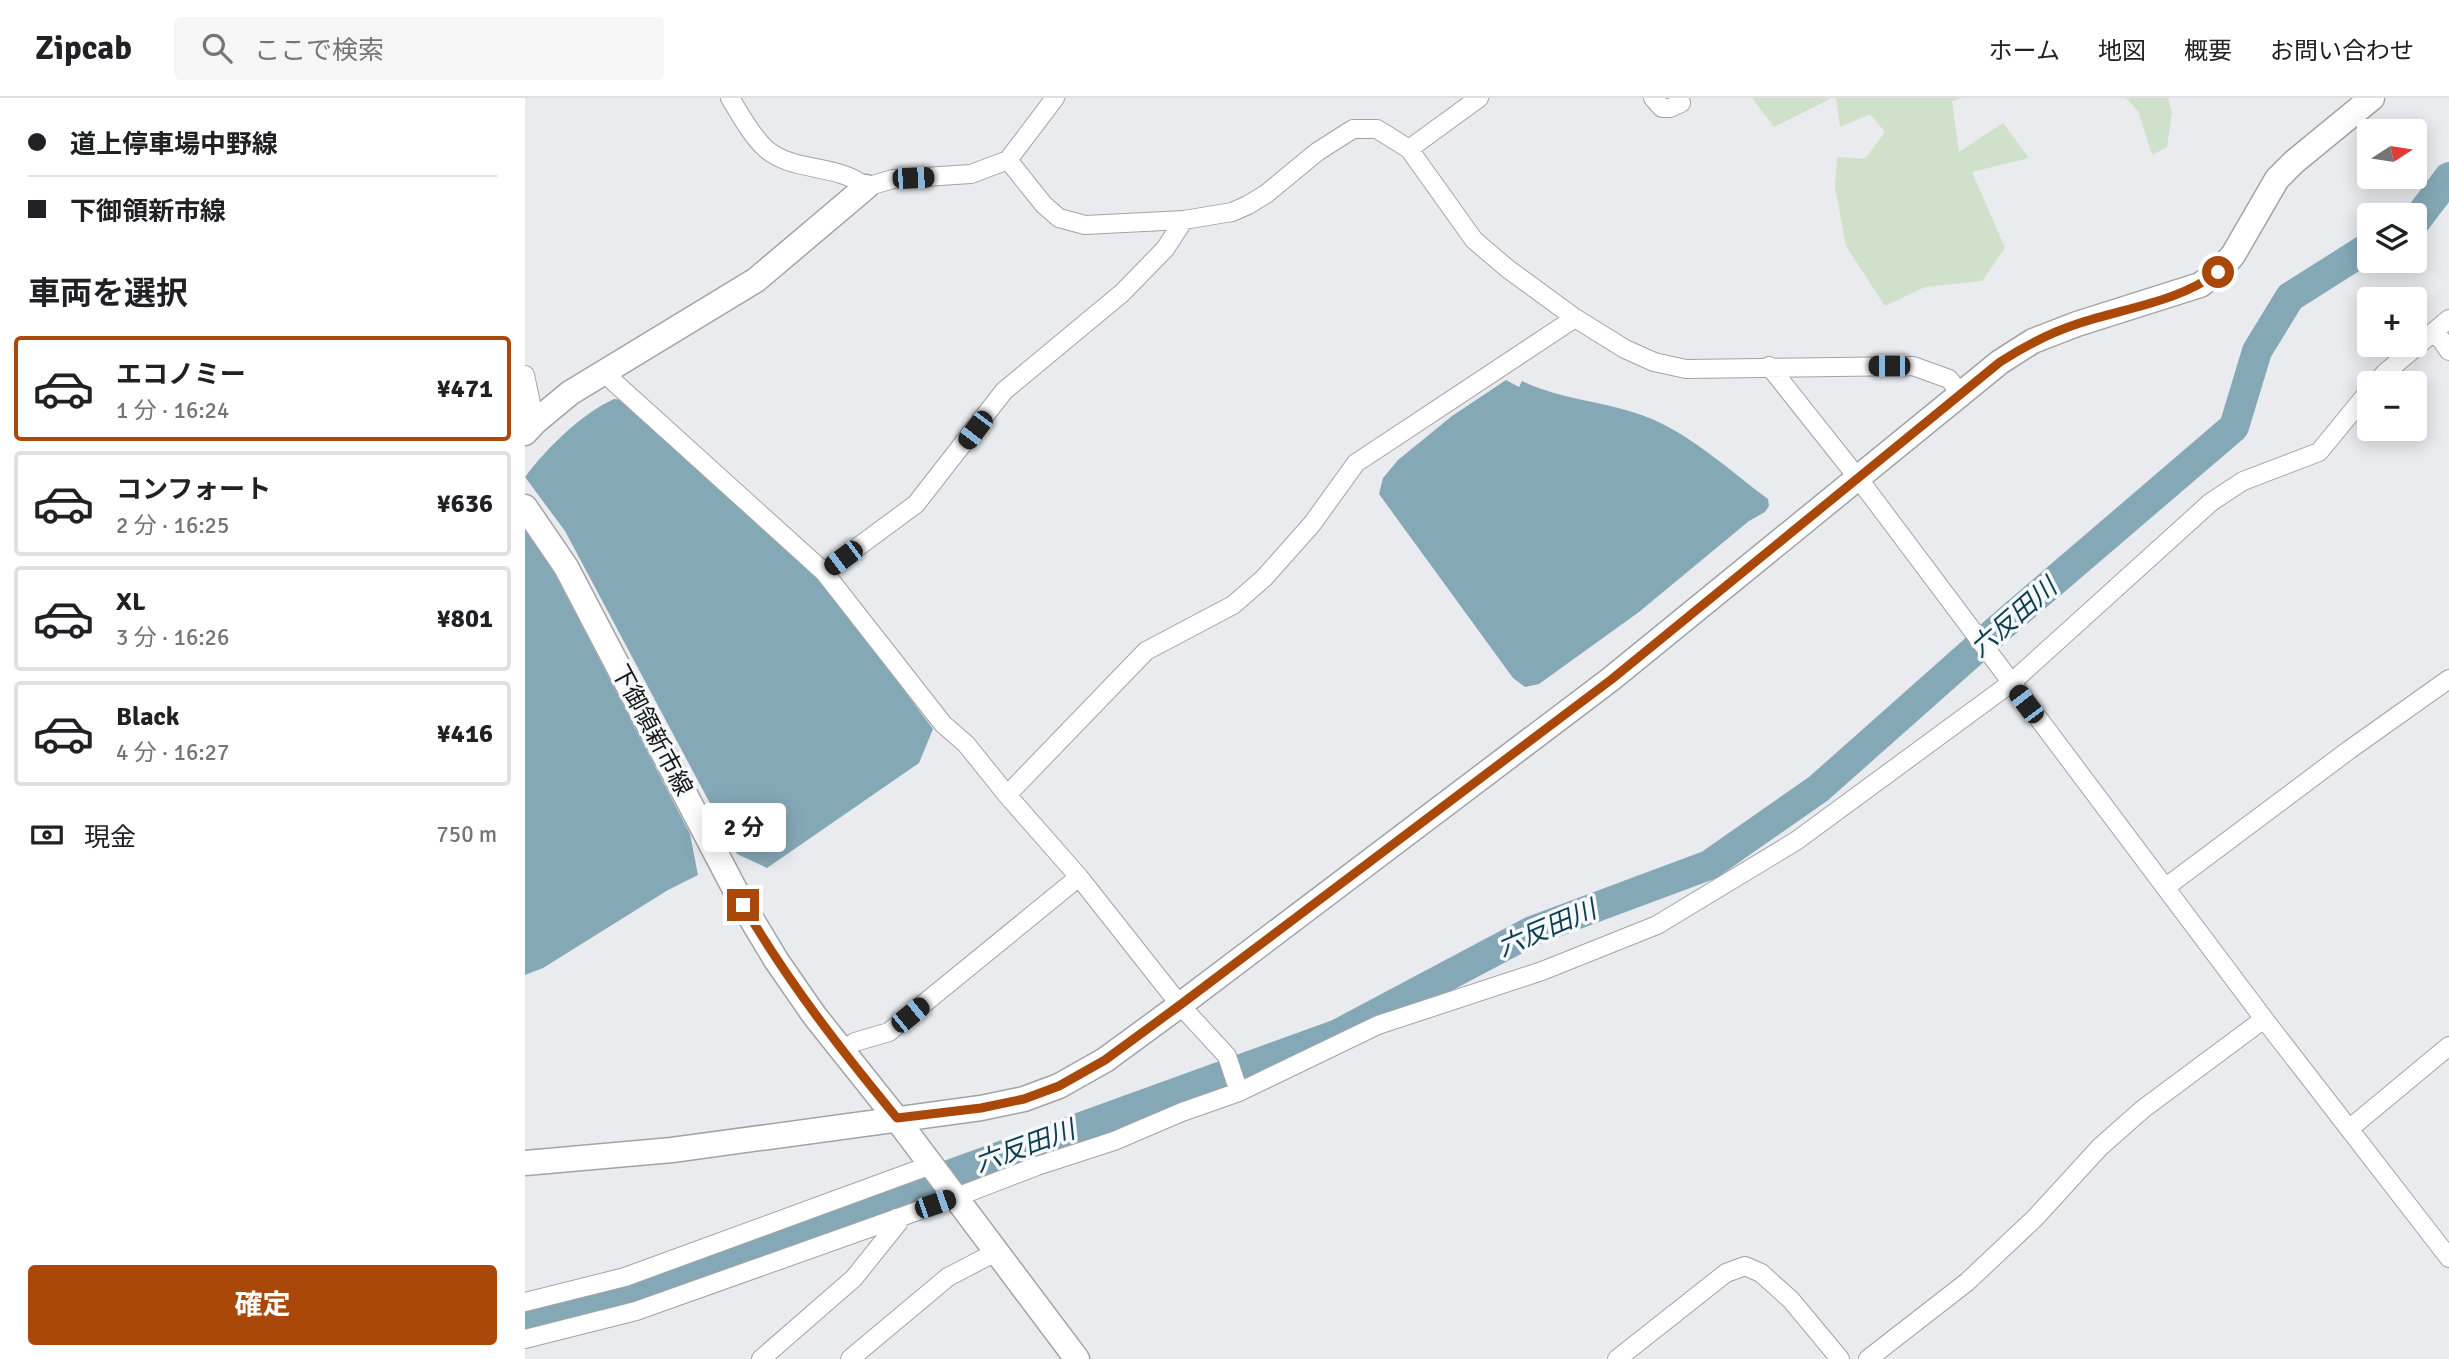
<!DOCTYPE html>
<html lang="ja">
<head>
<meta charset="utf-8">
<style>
	:root { --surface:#fff; --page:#f6f6f6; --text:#202124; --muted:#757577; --line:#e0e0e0; --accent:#aa480a }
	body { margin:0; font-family:Signika,"Noto Sans JP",sans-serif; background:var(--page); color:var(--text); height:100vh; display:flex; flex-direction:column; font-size:26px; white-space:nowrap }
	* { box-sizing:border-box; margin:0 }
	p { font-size:23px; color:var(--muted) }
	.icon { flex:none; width:38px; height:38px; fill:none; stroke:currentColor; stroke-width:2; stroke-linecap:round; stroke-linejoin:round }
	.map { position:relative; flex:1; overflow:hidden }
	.drawer { display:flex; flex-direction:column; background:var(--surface); width:525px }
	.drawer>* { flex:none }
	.hud { display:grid; align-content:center; height:154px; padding:0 28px; background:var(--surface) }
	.needle { width:46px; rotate:78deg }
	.fabs { position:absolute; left:1832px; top:21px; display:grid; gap:14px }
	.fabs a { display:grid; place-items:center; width:70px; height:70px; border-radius:7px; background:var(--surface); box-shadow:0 4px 18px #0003; font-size:35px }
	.end { position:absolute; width:32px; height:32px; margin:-16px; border:9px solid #aa480a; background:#fff; box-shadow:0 0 0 4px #fff }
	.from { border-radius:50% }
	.bubble { position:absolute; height:49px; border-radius:7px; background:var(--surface); box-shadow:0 4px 18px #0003; font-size:23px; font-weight:700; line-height:49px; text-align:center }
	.car { position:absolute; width:21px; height:42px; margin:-21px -10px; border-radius:9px; box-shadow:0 0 5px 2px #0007; background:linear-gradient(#222 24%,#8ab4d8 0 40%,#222 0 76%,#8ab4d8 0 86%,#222 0) }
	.hud b { display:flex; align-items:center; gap:24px; height:66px; font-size:26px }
	.hud b+b { border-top:2px solid var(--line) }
	.hud i { width:18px; height:18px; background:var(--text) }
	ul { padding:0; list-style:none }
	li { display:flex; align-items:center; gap:21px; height:105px; margin:0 14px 10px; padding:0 14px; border:4px solid var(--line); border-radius:7px }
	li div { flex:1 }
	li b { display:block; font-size:26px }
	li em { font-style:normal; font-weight:700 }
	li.active { border-color:var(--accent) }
	li>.icon { width:63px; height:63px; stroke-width:1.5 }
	h2 { padding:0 28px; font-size:32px; line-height:84px }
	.pay { display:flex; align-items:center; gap:18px; height:77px; padding:0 28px; font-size:26px }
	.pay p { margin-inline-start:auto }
	.button { display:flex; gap:14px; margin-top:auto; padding:14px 28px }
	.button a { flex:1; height:80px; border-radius:7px; background:var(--accent); color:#fff; font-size:28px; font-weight:700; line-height:80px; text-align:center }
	header { display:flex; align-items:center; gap:42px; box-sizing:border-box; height:98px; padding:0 35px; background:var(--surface); border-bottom:2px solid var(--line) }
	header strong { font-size:33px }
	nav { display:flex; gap:38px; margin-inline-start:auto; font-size:24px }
	.search { width:490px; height:63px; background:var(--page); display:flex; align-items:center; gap:18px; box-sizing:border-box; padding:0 24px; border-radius:7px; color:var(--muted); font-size:26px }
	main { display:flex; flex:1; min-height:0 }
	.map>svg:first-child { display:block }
	.green { fill:#cfe1ca }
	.water { fill:#85a8b6 }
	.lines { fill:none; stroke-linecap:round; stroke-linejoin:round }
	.river { stroke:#85a8b6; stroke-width:30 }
	.street-casing { stroke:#a2a3a6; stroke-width:20 }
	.secondary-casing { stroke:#a2a3a6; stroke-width:27 }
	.street { stroke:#fff; stroke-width:18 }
	.secondary { stroke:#fff; stroke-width:24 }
	.route { stroke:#aa480a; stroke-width:9 }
	.labels { text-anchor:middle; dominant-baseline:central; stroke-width:7; stroke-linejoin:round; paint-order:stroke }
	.street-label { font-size:24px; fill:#161617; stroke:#f7f8fb }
	.water-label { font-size:26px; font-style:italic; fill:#0b3e4e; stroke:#f7f8fb }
</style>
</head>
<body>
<header>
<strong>Zipcab</strong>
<div class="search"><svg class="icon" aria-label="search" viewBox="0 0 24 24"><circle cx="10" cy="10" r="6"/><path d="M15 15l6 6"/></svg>ここで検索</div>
<nav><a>ホーム</a><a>地図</a><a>概要</a><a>お問い合わせ</a></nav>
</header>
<main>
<section class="drawer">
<div class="hud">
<b><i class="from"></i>道上停車場中野線</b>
<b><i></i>下御領新市線</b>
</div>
<h2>車両を選択</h2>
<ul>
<li class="active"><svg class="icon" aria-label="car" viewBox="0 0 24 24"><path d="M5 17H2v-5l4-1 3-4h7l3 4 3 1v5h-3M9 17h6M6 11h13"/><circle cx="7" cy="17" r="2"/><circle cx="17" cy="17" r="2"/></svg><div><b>エコノミー</b><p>1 分 · 16:24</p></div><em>¥471</em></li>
<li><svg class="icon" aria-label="car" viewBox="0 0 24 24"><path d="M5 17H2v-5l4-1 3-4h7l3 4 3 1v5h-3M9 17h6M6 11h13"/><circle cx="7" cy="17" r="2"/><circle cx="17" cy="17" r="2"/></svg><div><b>コンフォート</b><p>2 分 · 16:25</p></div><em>¥636</em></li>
<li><svg class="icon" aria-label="car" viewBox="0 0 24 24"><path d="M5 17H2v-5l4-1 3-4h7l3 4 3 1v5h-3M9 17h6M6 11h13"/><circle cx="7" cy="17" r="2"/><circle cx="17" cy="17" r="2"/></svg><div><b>XL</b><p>3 分 · 16:26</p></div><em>¥801</em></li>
<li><svg class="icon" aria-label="car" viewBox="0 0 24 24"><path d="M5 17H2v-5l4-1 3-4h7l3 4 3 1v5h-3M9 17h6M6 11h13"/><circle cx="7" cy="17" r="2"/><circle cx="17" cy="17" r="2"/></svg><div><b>Black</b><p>4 分 · 16:27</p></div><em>¥416</em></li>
</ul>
<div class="pay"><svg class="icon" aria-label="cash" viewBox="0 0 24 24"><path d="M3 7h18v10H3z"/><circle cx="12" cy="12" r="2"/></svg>現金<p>750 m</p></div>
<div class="button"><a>確定</a></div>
</section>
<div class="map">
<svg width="1924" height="1261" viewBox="0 0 1924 1261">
	<rect width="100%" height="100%" fill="#eaebee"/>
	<path class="green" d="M1227,0h80l-58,29z
		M1311,0h126l-10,3 7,51 44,-29 26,35 -57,14 33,76 -23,33 -57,6 -40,19 -39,-60 -11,-59 2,-30 28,2 20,-27 -15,-18 -30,13z
		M1601,0h42l4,15 -5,34 -15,8 -14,-44z"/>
	<path class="water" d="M981,282l13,7 3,-6c39,19 84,20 125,36 45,18 82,53 121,82l1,7 -4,6 -16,9 -110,91 -100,72 -14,3 -12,-9 -134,-184 4,-16 15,-18 54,-44z
		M89,301l9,1 200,182 110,147 -14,34 -152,105 -30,-14 -172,-323 -40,-54c21,-28 57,-64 89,-78z
		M0,427l30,49 135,260 8,41 -30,15 -125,78 -18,7z"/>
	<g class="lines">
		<path class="river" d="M1890,124l34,-45
			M0,1219l131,-36 682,-247 194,-103 177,-66 109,-76 186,-165 230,-197 23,-76 33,-54 79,-50"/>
		<defs>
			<path id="street" d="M205,0c10,16 21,37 35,50 27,25 73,15 101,39l27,-8 78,-5 37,-14 47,-62
				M1128,0l9,10h8l11,-5
				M884,51l70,-51
				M483,62l36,45 15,13 26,7 99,-5 48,-8 16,-7 18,-11 51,-42 36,-23h24l32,20 65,91 34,29 67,49 50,31 29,13 32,7 227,-3 36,13 11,14
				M1910,233l14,20
				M1244,268l89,112 406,541 185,239
				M78,274l221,200 119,152 23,20 41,51 72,82 101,128 47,51 12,36
				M0,277l10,47
				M1851,285l9,-10 64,-54
				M299,474l92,-68 88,-113 118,-98 43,-44 19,-29
				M482,697l139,-144 87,-46 31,-27 48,-54 44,-61 219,-145
				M1641,789l183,-137 100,-71
				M317,953l13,-9 34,-10 190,-155
				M1824,1031l100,-83
				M0,1204l100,-25 306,-112
				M0,1241l111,-28 318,-113 83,-32 77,-25 68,-29 57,-20 139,-67 164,-54 115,-46 139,-84 215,-158 200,-181 32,-21 76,-29 50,-61
				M236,1261l93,-81 44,-55 -2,-5
				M325,1261l98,-82 48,-25
				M1092,1261l109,-86 19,-7 16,7 30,27 49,59
				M1343,1261l99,-77 68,-64 65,-71 43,-38 121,-90"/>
			<path id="secondary" d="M0,335l10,-11 35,-29 186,-113 110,-93
				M0,409l41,60 177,338 33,55 38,55 82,103 181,241
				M0,1065l147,-13 309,-42 43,-9 35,-13 46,-26 75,-55 431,-326 389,-317 33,-21 44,-17 123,-39 18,-13 15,-17 44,-76 17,-17 78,-64"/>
		</defs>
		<use href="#street" class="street-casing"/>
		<use href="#secondary" class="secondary-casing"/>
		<use href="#street" class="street"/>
		<use href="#secondary" class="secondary"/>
	</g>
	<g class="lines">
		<path class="route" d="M218,807c46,78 97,144 154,213l84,-10 43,-9 35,-13 46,-26 75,-55 432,-326 388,-317c25,-16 49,-29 77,-38 47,-16 102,-22 141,-52"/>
	</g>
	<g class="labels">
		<g class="street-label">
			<text transform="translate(127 632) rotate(62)">下御領新市線</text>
		</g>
		<g class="water-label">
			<text transform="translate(1489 520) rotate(-41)">六反田川</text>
			<text transform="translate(1022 831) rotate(-23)">六反田川</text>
			<text transform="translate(500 1049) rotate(-20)">六反田川</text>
		</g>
	</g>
</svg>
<div class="fabs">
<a><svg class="needle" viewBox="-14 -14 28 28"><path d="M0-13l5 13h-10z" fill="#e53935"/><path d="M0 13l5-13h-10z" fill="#757577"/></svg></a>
<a><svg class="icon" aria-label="layers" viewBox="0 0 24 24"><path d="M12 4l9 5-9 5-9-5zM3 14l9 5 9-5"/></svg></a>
<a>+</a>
<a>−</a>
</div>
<i class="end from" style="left:1693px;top:174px"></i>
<i class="end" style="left:218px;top:807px"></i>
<div class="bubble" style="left:177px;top:705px;width:84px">2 分</div>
<i class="car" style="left:388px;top:80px;rotate:88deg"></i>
<i class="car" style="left:1364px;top:268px;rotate:270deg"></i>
<i class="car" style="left:450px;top:332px;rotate:217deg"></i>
<i class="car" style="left:318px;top:460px;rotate:233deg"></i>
<i class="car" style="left:1501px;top:606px;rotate:323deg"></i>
<i class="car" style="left:385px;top:917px;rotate:51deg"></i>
<i class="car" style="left:410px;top:1106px;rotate:71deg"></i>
</div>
</main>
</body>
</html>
